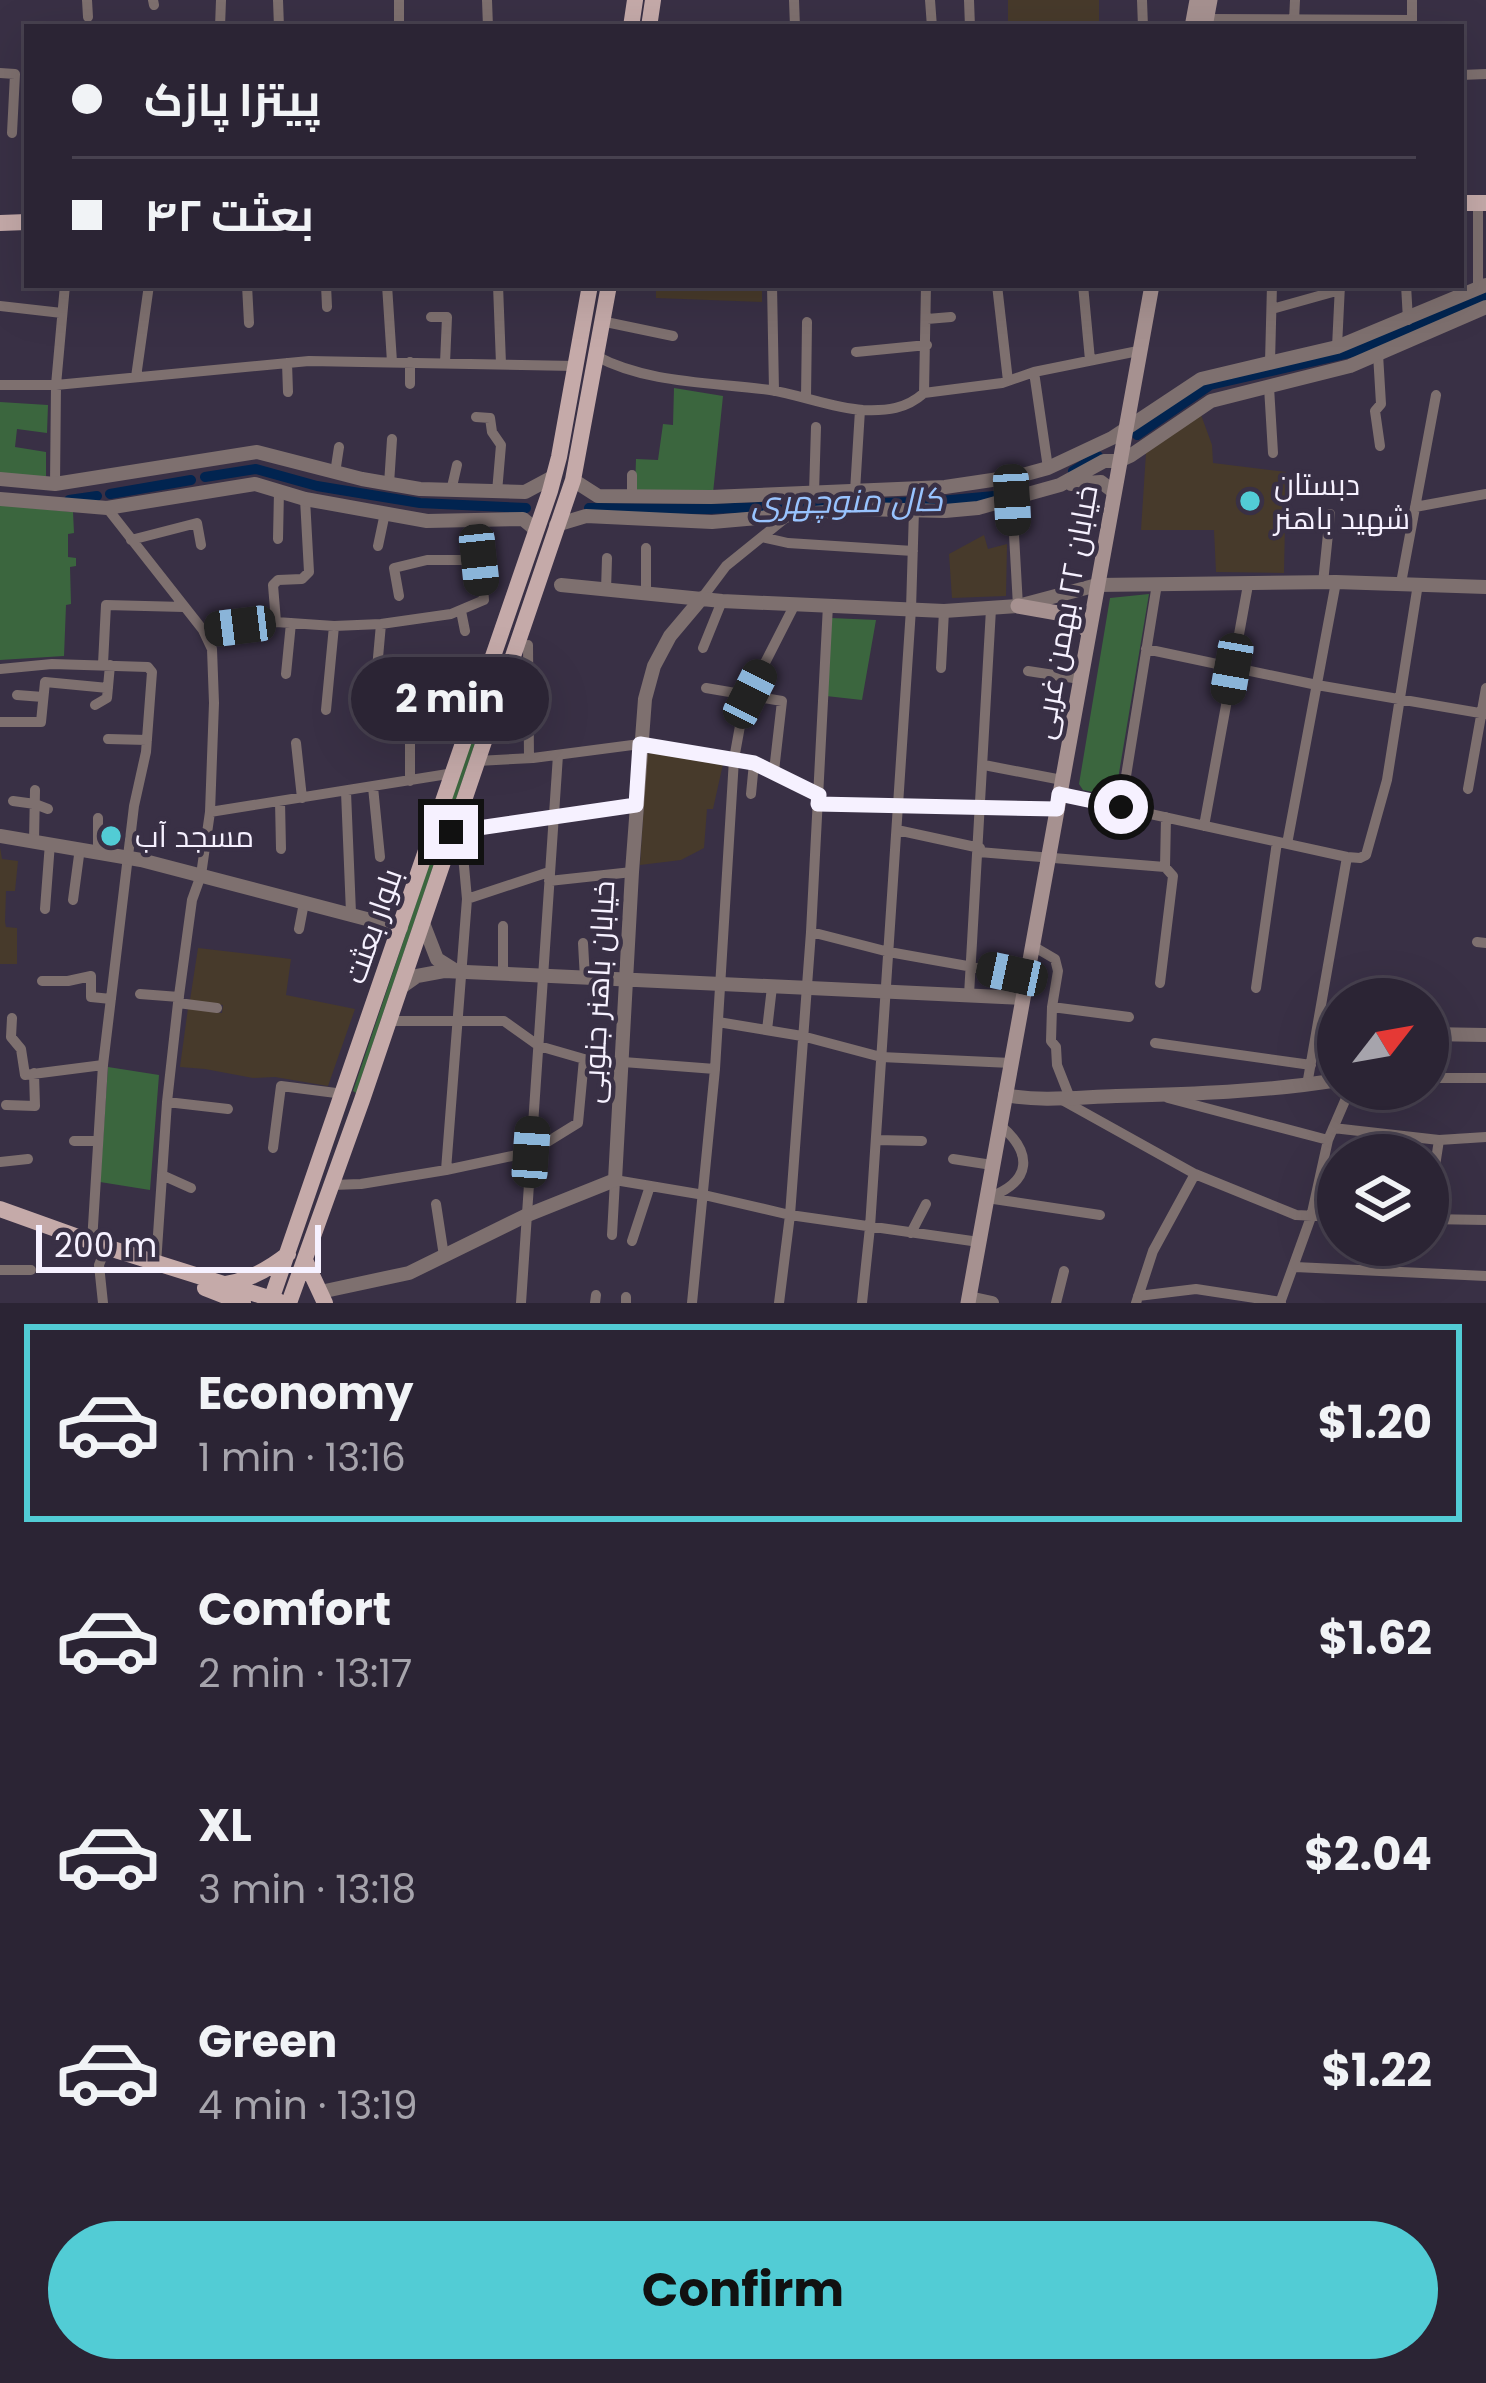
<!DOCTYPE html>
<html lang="en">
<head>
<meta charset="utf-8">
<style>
	:root { --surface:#2b2434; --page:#332c3c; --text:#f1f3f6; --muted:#a6a4ac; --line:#47414f; --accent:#52ccd5 }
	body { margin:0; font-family:Poppins,Cairo,sans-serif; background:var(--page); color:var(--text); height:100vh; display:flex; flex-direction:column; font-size:45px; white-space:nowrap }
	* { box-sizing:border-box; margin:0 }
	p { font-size:39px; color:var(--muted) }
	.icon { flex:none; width:66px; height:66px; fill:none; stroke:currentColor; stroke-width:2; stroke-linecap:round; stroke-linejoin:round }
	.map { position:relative; height:1303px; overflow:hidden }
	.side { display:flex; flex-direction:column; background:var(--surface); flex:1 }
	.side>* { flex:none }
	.guide { position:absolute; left:24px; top:24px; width:1440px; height:264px; border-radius:0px; box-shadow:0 12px 48px #0002,0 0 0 3px var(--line); display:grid; align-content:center; height:264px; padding:0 48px; background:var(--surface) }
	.needle { width:78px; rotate:59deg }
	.buttons { position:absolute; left:1317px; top:978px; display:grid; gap:24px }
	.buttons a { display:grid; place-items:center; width:132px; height:132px; border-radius:50%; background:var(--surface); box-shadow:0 12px 48px #0002,0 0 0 3px var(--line); font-size:60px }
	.scale { position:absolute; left:36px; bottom:30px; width:285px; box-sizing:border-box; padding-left:12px; border:6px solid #f6f1ff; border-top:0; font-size:33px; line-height:42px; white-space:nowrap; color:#f6f1ff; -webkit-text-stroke:9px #393045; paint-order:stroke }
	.end { position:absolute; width:54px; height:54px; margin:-27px; border:15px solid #f6f1ff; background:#111; box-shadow:0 0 0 6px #111 }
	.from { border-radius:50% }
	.bubble { position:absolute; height:84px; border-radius:42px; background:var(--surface); box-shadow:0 12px 48px #0002,0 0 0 3px var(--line); font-size:39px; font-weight:700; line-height:84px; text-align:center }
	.car { position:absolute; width:36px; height:72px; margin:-36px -18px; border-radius:15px; box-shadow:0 0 9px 3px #0007; background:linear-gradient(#222 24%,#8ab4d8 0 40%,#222 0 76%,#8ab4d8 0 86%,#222 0) }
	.guide b { display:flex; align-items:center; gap:42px; height:114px; font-size:45px }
	.guide b+b { border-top:3px solid var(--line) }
	.guide i { width:30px; height:30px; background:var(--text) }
	ul { padding:21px 0 0; list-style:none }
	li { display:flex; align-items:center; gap:36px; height:198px; margin:0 24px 18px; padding:0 24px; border:6px solid transparent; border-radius:0px }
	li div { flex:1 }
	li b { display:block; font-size:45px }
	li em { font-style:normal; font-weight:700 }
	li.selected { border-color:var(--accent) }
	li>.icon { width:108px; height:108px; stroke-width:1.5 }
	.cta { display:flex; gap:24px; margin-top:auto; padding:24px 48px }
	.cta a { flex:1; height:138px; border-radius:72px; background:var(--accent); color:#111; font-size:48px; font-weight:700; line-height:138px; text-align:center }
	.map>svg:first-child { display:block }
	.education { fill:#473a2b }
	.green { fill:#3b663e }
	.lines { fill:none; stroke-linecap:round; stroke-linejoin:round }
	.canal { stroke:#012450; stroke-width:10 }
	.minor { stroke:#7e706f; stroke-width:10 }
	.tertiary { stroke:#7e706f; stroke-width:14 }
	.secondary { stroke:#a69190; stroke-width:15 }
	.primary { stroke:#c5aaa9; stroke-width:16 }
	.route { stroke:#f6f1ff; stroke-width:15 }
	.poi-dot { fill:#52ccd5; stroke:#393045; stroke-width:4.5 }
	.labels { text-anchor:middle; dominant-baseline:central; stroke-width:9; stroke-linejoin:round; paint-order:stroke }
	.poi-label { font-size:30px; fill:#f6f1ff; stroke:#393045; text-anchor:start }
	.street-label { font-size:30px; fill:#f6f1ff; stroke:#393045 }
	.water-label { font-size:33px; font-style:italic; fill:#98c3fe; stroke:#393045 }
</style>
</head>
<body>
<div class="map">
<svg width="1486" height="1303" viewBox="0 0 1486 1303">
	<rect width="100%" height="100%" fill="#393045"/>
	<path class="education" d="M1008,0h91v27h-91z
		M656,285h106v17l-106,-4z
		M1200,412l12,33 1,18 73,9 -2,101 -68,-1 -2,-42h-73l5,-77z
		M984,535l4,14 19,-5 -1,52 -54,2 -3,-44z
		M652,751l71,13 -10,45h-6l-3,39 -23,12 -41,5 7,-110z
		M0,847l2,12 16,2 -3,30h-9l-1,31 1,5 11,1v36h-17z
		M198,948l93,11 -5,36 69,14 -27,77 -53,-9 -22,1 -48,-9 -25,-2 8,-59 34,5 1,-8 -33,-5z"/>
	<path class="green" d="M674,388l49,8 -10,97 -78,-3 1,-31 22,1 5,-36 10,1z
		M0,402l48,3 -1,28 -30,-4 -2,18 31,5v27l-46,-6z
		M0,505l73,7 1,21 -6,1v23l8,1v8l-6,1 1,37 -5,1 -2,51 -64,4z
		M1149,594l-33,197 -8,4 -25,-5 -4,-6 31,-186z
		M831,618l45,2 -14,80 -36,-4z
		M489,686l-6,33 -15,45 -112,329 -3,-2z
		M108,1067l51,8 -9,115 -50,-8z"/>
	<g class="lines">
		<path class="canal" d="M1137,435l73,-50 144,-33 132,-57
			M1073,471l25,-15
			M205,477l51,-8 61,17 103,17 106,5
			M110,494l81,-14
			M69,500l28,-4
			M589,508l119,1 232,-8 65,-6"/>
		<path class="minor" d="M87,0l1,17
			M153,0l1,5
			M278,0l1,27
			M487,0l1,27
			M794,0l1,27
			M930,0l2,27
			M969,0l1,27
			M1142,0l1,27
			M1206,19l206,1
			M1294,21l1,-21
			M220,27l1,-27
			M399,27v-27
			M1412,27v-27
			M0,73l15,1 -3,59
			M1461,75l25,-1
			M1478,203v85
			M247,285l2,38
			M326,285l1,22
			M387,285l5,77
			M498,285l3,79
			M772,285l2,106
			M997,285l11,96
			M1083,285l7,75
			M1406,285l2,35
			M0,306l62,7
			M1272,309l68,-19
			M431,317h16l-2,46
			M927,319l24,-2
			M601,321l72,15
			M1337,347l3,-62
			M856,352l71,-7
			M1378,354l3,50 -6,7 5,35
			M596,356c52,28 117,26 174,34 31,5 62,18 93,20 24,1 43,-1 61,-17
			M410,362v22
			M1270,362l2,-77
			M287,363l1,29
			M1034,372l14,96
			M136,377l13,-92
			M0,385h56l253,-24 266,5
			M1269,387l4,66
			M924,393l78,-10 32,-11 104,-21
			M924,393l2,-108
			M806,398l1,-76
			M476,417l14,1 2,14 9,13 -4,47
			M335,473l4,-26
			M55,484l1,-99 9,-100
			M389,484l3,-45
			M451,491l6,-26
			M855,491l5,-81
			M814,493l2,-66
			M632,497v-22
			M1012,499l6,107
			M1415,507l71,-13
			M107,508l96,122 9,19 2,54 -4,109 -9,63 -9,25 -14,103 -11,99 -11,162
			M478,520l6,80
			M762,537l26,6 125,8
			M278,539l1,-48
			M131,540l66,-17 4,22
			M378,546l7,-33
			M1323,583l7,-69
			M1401,583l35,-188
			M606,590l1,-32
			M646,592v-44
			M399,596l-5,-28 33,-8h52
			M702,598l24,-32 63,-51
			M461,611l4,20
			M276,622l-3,-37 5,-5 24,-1 7,-7 -4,-73
			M203,630l73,-8 58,4 47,-2 70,-10 33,-14
			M528,645l1,113
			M703,648l19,-47
			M1146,649l171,36 169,29
			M103,664l3,-59 78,2
			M941,668l3,-57
			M0,669l52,-5 96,3 4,5 -6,80 -12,54 -31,259 -11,177
			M1028,671l52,8
			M286,674l5,-51
			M376,680l5,-56
			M706,688l76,13 -8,70
			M17,695l26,2
			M95,705l12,-7 3,-33
			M326,710l8,-84
			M410,716v65
			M0,722h41l4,-40 63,6
			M108,739l39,1
			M296,743l6,55
			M477,761l56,-3 107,-14 114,19 65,32
			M984,765l78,15
			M373,787l7,70
			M1468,789l18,-101
			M346,792l5,121
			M751,794l3,-31
			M1059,794l288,63 13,1 6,-3 21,-75 31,-196
			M13,801l22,3 13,5
			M280,801l1,48
			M818,804l239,5
			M1121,807l36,-223
			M210,812l244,-39
			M98,818v33
			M1204,826l44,-241
			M897,830l83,18
			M451,832l185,-27
			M34,841l1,-51
			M1287,844l49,-262
			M979,852l186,15 8,9 -13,107
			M1165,867l1,-50
			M549,881l83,-9
			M467,899l82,-27
			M73,900l7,-52
			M45,909l5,-66
			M299,929l5,-26
			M811,932l78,20 123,22
			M1477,942l9,1
			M583,943l2,36
			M1031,945l24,14 3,12 -6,36 -1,34 5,6 1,18 13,33
			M503,975v-49
			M42,981h26l23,-5v21l20,2
			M1256,988l21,-146
			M140,994l39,3
			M969,995l22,-386
			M178,1003l39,5
			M1052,1007l77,10
			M12,1018l-1,19 10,12 4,26 78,-10
			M389,1021h115l35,25 45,13 131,10
			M718,1022l84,14 79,21 130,6
			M767,1030l5,-43
			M1155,1043l156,22
			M1428,1078h58
			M1307,1085l40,-228
			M1168,1098l160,42
			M1062,1100l133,74 101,41 42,2
			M167,1102l61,7
			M6,1105l29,1 -1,-33
			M1333,1128l106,12 47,-3
			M876,1140l46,1
			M74,1141h24
			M273,1148l8,-62 63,8
			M1389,1155l6,-19
			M953,1159l39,6
			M0,1162l28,-3
			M446,1170l21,-271 -5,-55 -11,-12
			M162,1175l29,13
			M1433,1179l6,-39
			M332,1185l29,-1 85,-14 85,-18 47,-29 6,-64
			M990,1197c42,-16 43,-44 10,-72
			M987,1198l113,17
			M436,1204l8,52
			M1428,1219l58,1
			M911,1233l15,-29
			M612,1235l3,-55 89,15 86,20 189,27
			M632,1241l18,-55
			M1295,1267l191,9
			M0,1270h31
			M1138,1296l58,-7 85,13
			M103,1303l-4,-38 7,-18
			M521,1303l37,-548
			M595,1303l1,-8
			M626,1303v-6
			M692,1303l23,-234 19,-310 10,-55 51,-100
			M779,1303l11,-88 21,-283 17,-327
			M862,1303l8,-76 41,-618 3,-99
			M1056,1303l8,-32
			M1136,1303l17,-52 42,-77
			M1280,1303l31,-86 17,-77 22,-51"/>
		<path class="tertiary" d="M0,479l55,5 202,-32 105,27 58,10 105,3 28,-15
			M573,480l25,16 113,1 234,-10 74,-11 29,-8 64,-30 89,-59 136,-32 149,-62
			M1071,484l30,-2 13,10
			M0,499l107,9 148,-24 50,15 122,22 96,-2 12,10
			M556,525l30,-9 126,6 148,-13 85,2 33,-3 82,-23 44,-24h15l11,-5 81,-55 139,-35 136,-59
			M561,585l161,16 222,10 74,-5 79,-21 239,-3 150,5
			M0,836l141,24 260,68
			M423,923l14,36 19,12
			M400,988l17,-12 27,-5 578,27
			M1428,1034l58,1
			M1005,1095c36,7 75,2 111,1 74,-2 149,-4 222,-16
			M325,1291l84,-18 116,-57 90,-36 17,-308 13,-173 9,-33 16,-30 32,-38
			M969,1298l23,5"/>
		<path class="secondary" d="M1192,27l5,-27
			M1205,27l5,-27
			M1018,606l51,9 8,4 11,13
			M968,1303l184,-1018"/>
		<path class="primary" d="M631,27l4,-27
			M649,27l4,-27
			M1461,203h25
			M0,223l27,-1
			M0,1209l106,38 172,54
			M305,1260l20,43
			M226,1284c24,-4 43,-15 62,-30
			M205,1288l38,15
			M270,1303l280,-812 9,-34 31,-172
			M289,1303l73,-203 211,-620 36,-195"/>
	</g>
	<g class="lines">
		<path class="route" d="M451,832l185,-27 4,-61 114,19 65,32 -1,9 239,5 2,-15 62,13"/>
	</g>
	<g class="poi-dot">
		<circle cx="1250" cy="501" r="12"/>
		<circle cx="111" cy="836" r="12"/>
	</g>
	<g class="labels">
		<g class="poi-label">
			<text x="1274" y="484">دبستان<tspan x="1274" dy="34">شهید باهنر</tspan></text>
			<text x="135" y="836">مسجد آب</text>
		</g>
		<g class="street-label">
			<text transform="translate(1065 612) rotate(-80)">خیابان ۲۲ بهمن غربی</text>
			<text transform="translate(373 926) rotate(-71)">بلوار بعثت</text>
			<text transform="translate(598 992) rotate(-87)">خیابان باهنر جنوبی</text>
		</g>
		<g class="water-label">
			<text transform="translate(847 501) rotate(-1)">کال منوچهری</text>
		</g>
	</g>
</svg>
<div class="buttons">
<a><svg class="needle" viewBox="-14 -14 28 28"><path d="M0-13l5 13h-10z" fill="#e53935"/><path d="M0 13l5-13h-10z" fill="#a6a4ac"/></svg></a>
<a><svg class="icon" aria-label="layers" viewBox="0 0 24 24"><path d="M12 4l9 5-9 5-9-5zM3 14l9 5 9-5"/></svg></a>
</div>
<div class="scale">200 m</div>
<i class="end from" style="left:1121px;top:807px"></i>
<i class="end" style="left:451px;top:832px"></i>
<div class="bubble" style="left:351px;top:657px;width:198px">2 min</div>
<i class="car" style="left:1012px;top:500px;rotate:177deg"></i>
<i class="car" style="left:479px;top:560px;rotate:174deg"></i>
<i class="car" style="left:240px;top:626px;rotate:263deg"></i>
<i class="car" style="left:1232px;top:669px;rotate:190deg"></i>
<i class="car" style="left:750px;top:694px;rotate:27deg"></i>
<i class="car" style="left:1012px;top:974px;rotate:282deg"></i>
<i class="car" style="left:531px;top:1152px;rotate:4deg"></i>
<div class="guide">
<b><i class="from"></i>پیتزا پازک</b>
<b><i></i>بعثت ۴۲</b>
</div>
</div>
<section class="side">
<ul>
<li class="selected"><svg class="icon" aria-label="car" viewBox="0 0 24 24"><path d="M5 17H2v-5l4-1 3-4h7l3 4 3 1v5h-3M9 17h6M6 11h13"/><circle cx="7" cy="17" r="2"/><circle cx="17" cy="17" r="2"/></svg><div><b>Economy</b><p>1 min · 13:16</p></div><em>$1.20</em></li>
<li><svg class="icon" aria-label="car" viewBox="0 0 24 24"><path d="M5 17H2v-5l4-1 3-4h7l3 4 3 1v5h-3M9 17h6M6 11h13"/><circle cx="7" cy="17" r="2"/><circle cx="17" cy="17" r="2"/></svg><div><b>Comfort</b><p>2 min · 13:17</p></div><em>$1.62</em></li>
<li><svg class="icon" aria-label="car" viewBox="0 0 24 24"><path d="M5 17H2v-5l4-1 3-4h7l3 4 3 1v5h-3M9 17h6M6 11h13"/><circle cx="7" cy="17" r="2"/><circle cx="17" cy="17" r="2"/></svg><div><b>XL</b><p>3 min · 13:18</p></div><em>$2.04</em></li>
<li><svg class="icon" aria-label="car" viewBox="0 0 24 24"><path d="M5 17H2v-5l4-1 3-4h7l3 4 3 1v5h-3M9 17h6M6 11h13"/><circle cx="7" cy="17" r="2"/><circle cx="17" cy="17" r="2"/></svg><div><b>Green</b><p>4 min · 13:19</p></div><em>$1.22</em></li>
</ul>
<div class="cta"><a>Confirm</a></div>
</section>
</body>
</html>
